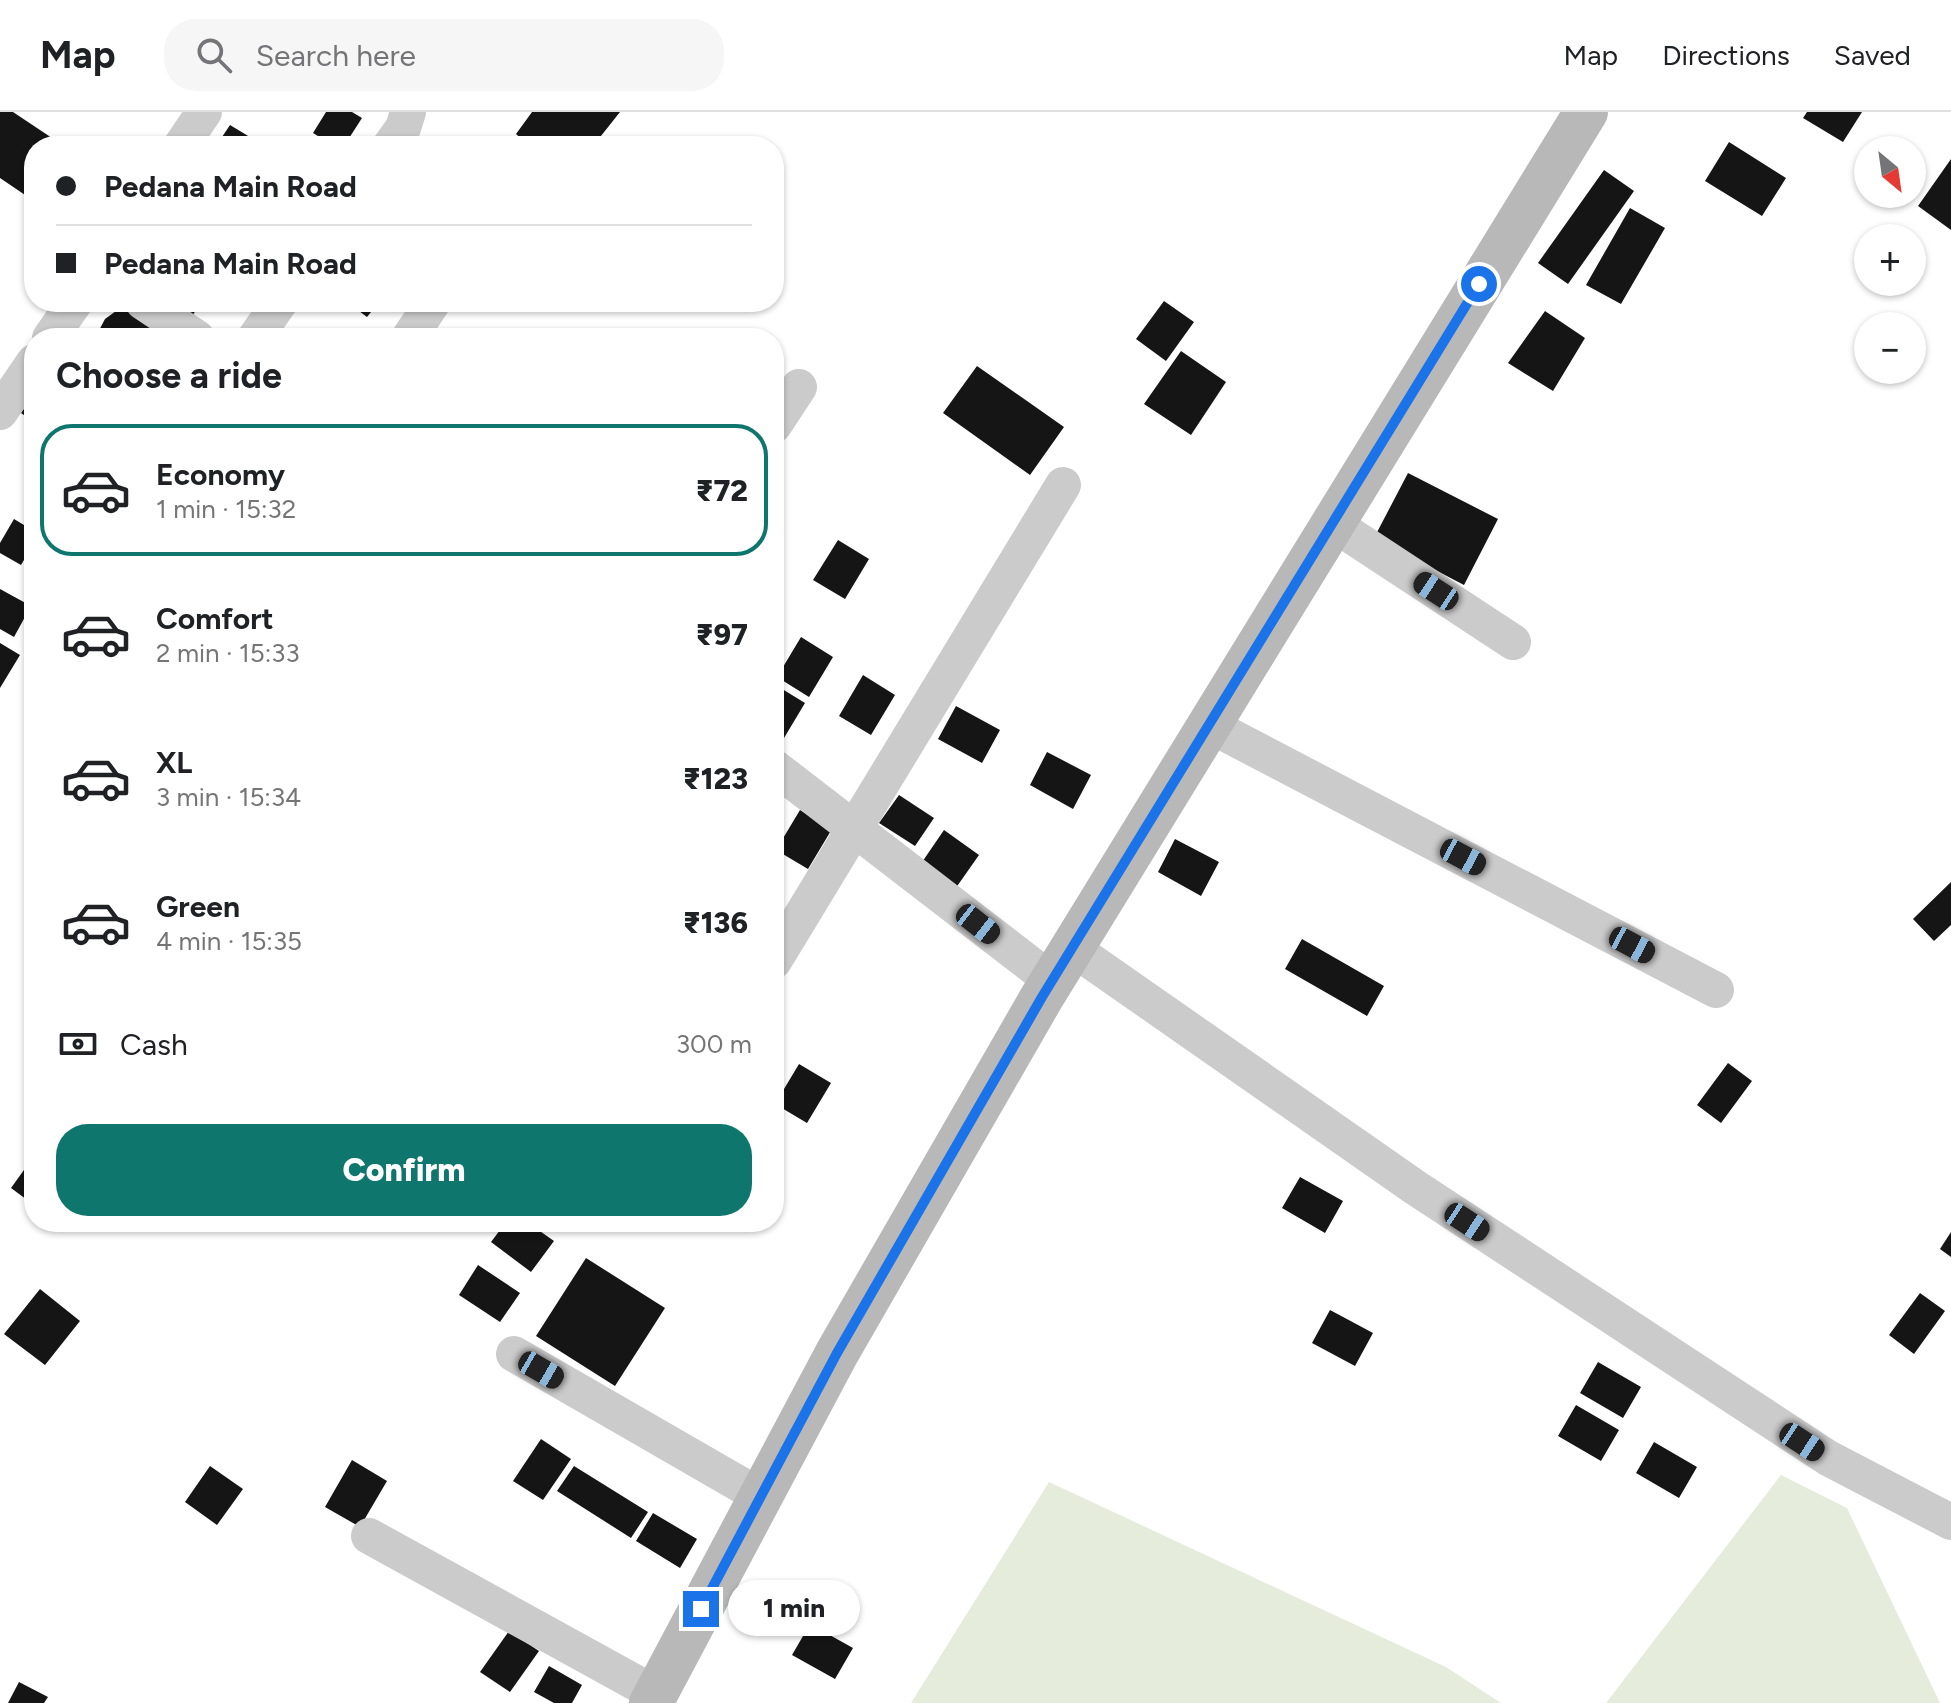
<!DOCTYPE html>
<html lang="en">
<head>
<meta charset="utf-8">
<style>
	:root { --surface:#fff; --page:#f6f6f6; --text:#202124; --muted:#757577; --line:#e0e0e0; --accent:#0f766e }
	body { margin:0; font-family:Figtree,sans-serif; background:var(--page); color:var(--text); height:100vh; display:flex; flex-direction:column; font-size:30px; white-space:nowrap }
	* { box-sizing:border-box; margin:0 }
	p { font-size:26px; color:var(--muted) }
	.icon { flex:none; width:44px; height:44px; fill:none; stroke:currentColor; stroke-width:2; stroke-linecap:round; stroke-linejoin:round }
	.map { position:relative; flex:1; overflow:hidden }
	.drawer { position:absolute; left:24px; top:216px; width:760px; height:904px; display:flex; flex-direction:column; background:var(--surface); border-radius:32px; box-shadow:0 2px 6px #0004 }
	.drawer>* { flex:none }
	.banner { position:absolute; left:24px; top:24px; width:760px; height:176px; border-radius:32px; box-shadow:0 2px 6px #0004; display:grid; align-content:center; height:176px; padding:0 32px; background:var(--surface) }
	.needle { width:52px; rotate:151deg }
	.controls { position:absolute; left:1854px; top:24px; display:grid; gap:16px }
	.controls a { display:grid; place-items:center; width:72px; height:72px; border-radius:50%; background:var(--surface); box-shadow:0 2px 6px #0004; font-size:40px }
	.end { position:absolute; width:36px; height:36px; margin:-18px; border:10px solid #1a73e8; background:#fff; box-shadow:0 0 0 4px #fff }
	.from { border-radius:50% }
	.bubble { position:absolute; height:56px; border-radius:28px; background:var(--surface); box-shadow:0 2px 6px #0004; font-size:26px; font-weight:800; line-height:56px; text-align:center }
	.car { position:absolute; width:24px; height:48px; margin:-24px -12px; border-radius:10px; box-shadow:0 0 6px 2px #0007; background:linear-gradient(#222 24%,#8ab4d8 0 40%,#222 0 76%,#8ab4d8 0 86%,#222 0) }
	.banner b { display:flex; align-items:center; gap:28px; height:76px; font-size:30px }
	.banner b+b { border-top:2px solid var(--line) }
	.banner i { width:20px; height:20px; background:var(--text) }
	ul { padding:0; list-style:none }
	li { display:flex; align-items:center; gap:24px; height:132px; margin:0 16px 12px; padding:0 16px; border:4px solid transparent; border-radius:32px }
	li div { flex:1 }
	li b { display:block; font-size:30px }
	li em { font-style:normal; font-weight:800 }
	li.active { border-color:var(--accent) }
	li>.icon { width:72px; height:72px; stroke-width:1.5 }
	h2 { padding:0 32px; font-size:36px; line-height:96px }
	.pay { display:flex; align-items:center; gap:20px; height:88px; padding:0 32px; font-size:30px }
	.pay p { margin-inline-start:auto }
	.cta { display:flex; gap:16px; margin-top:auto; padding:16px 32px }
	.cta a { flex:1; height:92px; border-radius:32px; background:var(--accent); color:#fff; font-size:32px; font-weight:800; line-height:92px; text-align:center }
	header { display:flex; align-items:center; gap:48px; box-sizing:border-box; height:112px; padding:0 40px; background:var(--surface); border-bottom:2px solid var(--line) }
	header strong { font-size:38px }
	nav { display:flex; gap:44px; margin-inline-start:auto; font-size:28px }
	.search { width:560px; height:72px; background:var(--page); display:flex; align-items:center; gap:20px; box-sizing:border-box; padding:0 28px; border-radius:32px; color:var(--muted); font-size:30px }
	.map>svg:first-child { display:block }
	.green { fill:#e5ecdb }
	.building { fill:#151515 }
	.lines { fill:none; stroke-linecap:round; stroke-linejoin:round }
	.street { stroke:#cbcbcb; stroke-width:36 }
	.secondary { stroke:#b8b8b8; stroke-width:44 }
	.route { stroke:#1a73e8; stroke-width:10 }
</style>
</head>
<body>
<header>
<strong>Map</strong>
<div class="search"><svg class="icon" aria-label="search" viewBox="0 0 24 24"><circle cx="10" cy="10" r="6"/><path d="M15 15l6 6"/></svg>Search here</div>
<nav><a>Map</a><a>Directions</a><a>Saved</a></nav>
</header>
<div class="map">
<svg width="1951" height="1591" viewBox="0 0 1951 1591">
	<rect width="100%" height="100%" fill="#fff"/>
	<path class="green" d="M1781,1363l66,33 93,195h-334z
		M1049,1370l397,185 55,36h-590z"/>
	<path class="building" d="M0,0h13l51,34h-30v48l-3,5 -31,-21z
		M326,0h26l10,6 -18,28h-10l-21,-13z
		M532,0h88l-27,34h-64l-13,-12z
		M1807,0h55l-19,30 -40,-24z
		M230,13l28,17 -3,4h-39z
		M1729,30l57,36 -24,38 -57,-35z
		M1951,47v71l-33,-24z
		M1604,58l30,21 -66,93 -30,-21z
		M1630,96l35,20 -44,76 -35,-19z
		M1164,189l30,21 -28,39 -30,-22z
		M162,190h39l-15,24z
		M347,190h32l-12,15z
		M129,195l42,31h-76l10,-19 11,-8z
		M1545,199l40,27 -32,53 -45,-28z
		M1181,239l45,31 -35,53 -47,-31z
		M977,254l87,61 -34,48 -87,-62z
		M34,282v28l-13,-9z
		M1408,361l90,46 -34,66 -90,-47z
		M14,407l20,12v12l-13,22 -21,-12v-10z
		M838,428l31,19 -24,40 -32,-19z
		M0,477l31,17 -17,31 -14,-8z
		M801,525l32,20 -24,40 -32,-20z
		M0,531l20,12 -20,33z
		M863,563l32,20 -24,40 -32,-19z
		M774,572l31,19 -24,40 -7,-4z
		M956,594l44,24 -18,33 -44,-24z
		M1047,640l44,23 -18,34 -43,-24z
		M899,683l35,23 -19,28 -36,-23z
		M800,698l32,19 -24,40 -32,-19z
		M944,718l35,25 -26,37 -35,-24z
		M1175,727l44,23 -18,34 -43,-24z
		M1951,770v43l-17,16 -21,-22z
		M1302,827l82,47 -17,30 -82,-47z
		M1728,951l24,18 -31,42 -24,-18z
		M799,952l32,19 -24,40 -32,-19z
		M34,1044v49l-23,-17z
		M1300,1065l43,24 -18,32 -43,-25z
		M506,1110h21l27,19 -23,31 -40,-30z
		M1951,1120v25l-11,-8z
		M586,1146l79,50 -50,78 -79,-50z
		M478,1153l42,28 -20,29 -41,-27z
		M40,1177l40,32 -35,44 -41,-31z
		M1920,1181l25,18 -31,43 -25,-19z
		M1330,1198l43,23 -18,33 -43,-23z
		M1598,1250l43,25 -18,31 -43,-25z
		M1576,1293l43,25 -18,31 -43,-25z
		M541,1327l30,20 -28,41 -30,-19z
		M1654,1330l43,25 -18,31 -43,-25z
		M352,1348l35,21 -27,46 -35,-20z
		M210,1354l33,23 -26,36 -32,-23z
		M574,1354l74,46 -17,26 -74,-47z
		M653,1401l44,26 -17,29 -44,-27z
		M810,1512l43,24 -18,31 -43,-24z
		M509,1519l30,20 -29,41 -30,-20z
		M549,1554l33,19 -10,18h-18l-20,-11z
		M19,1570l29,15 -4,6h-36z"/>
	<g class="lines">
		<path class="street" d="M181,34l23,-34
			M390,34l13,-18 5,-16
			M143,190l54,36
			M50,226l25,-36
			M255,226l25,-36
			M409,226l24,-36
			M0,300l34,-50
			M774,313l25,-38
			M1332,411l181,119
			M1209,613l507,265
			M774,655l278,214
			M1072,836l344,240 412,270 123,64
			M774,849l289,-476
			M514,1242l246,142
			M369,1424l287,158"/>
		<path class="secondary" d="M651,1591l186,-350 205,-356 544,-885"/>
	</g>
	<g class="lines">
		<path class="route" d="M701,1497l136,-256 205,-356 437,-713"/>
	</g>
</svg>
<div class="controls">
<a><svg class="needle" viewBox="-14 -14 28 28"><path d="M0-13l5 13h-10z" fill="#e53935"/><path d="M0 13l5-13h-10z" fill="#757577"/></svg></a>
<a>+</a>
<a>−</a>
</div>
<i class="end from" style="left:1479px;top:172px"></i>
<i class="end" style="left:701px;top:1497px"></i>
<div class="bubble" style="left:728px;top:1468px;width:132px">1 min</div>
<i class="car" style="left:1436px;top:479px;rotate:303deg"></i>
<i class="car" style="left:1463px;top:745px;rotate:118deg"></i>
<i class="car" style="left:978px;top:812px;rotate:128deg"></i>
<i class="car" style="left:1632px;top:833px;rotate:118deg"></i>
<i class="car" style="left:1467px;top:1110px;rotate:123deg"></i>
<i class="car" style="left:541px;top:1258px;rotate:120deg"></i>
<i class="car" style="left:1802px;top:1330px;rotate:123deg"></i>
<div class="banner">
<b><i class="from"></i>Pedana Main Road</b>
<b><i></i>Pedana Main Road</b>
</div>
<section class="drawer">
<h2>Choose a ride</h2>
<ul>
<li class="active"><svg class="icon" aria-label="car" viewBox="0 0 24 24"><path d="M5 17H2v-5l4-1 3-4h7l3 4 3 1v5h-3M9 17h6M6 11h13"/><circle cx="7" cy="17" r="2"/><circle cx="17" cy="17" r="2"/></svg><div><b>Economy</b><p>1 min · 15:32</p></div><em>₹72</em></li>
<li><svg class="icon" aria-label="car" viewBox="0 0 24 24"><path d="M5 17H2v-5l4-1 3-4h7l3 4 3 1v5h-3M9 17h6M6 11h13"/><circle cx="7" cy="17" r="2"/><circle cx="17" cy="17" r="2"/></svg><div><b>Comfort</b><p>2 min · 15:33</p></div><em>₹97</em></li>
<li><svg class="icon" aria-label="car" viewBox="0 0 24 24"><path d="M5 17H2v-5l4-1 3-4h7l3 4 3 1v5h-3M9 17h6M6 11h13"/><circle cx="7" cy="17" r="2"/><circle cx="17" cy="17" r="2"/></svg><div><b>XL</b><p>3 min · 15:34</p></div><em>₹123</em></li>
<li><svg class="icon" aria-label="car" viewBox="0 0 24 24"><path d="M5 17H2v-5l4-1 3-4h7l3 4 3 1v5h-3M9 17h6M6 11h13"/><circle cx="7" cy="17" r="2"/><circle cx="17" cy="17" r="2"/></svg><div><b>Green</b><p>4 min · 15:35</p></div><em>₹136</em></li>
</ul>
<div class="pay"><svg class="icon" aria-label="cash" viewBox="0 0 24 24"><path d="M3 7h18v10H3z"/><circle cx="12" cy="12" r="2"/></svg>Cash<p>300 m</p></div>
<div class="cta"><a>Confirm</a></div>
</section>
</div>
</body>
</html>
